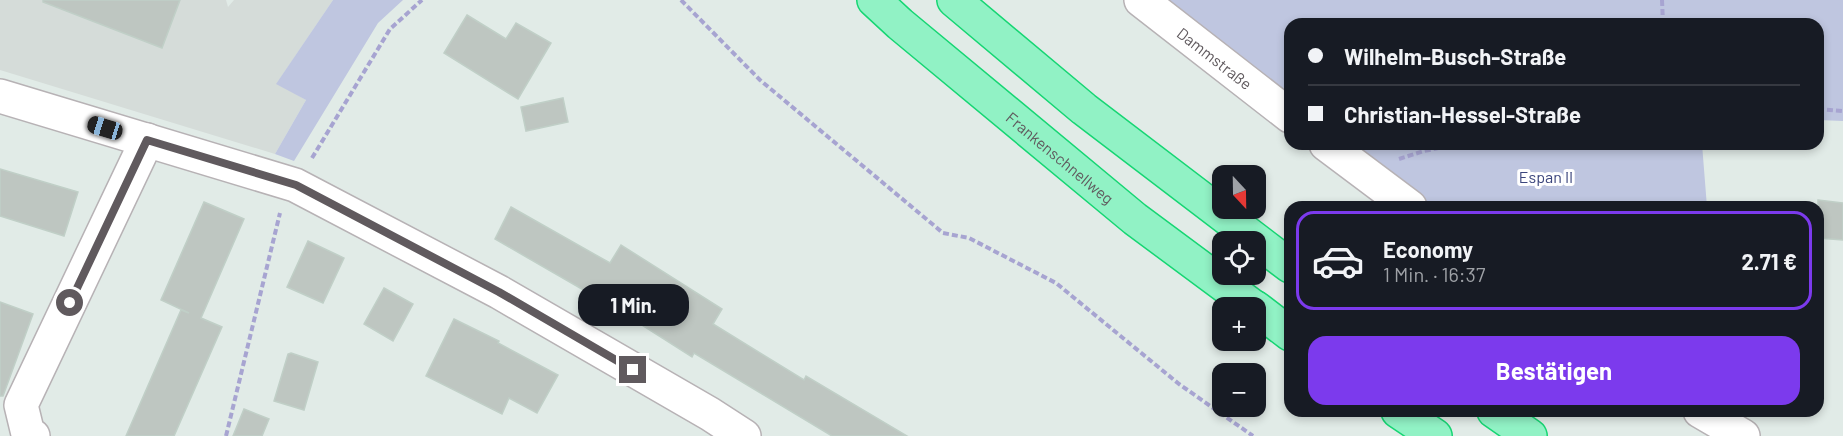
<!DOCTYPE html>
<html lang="de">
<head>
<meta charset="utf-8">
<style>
	:root { --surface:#171b24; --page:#20242c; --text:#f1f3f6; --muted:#9ea1a6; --line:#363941; --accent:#7c3aed }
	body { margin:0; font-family:Barlow,sans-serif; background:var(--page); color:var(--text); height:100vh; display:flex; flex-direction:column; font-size:22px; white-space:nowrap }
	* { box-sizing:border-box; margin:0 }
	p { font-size:20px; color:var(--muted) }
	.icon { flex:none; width:33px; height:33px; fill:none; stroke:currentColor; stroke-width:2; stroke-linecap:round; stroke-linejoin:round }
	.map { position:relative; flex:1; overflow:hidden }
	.sheet { position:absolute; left:1284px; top:201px; width:540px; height:216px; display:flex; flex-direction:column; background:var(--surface); border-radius:18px; box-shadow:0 3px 9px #0003 }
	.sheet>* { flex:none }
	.top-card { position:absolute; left:1284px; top:18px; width:540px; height:132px; border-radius:18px; box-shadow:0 3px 9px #0003; display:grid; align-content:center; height:132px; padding:0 24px; background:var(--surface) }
	.needle { width:39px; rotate:158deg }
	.controls { position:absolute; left:1212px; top:165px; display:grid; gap:12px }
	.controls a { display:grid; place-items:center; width:54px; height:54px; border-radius:12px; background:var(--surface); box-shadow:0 3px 9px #0003; font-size:30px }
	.end { position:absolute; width:27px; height:27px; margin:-14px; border:8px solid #605a5e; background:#fff; box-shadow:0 0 0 3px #fff }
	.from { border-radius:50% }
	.bubble { position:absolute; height:42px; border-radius:18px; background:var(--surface); box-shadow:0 3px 9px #0003; font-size:20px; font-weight:700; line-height:42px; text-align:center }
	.car { position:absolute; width:18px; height:36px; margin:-18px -9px; border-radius:8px; box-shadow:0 0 4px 2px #0007; background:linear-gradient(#222 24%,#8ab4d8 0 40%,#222 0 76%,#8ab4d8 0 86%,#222 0) }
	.top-card b { display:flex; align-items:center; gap:21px; height:57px; font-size:22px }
	.top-card b+b { border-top:2px solid var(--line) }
	.top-card i { width:15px; height:15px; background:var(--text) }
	ul { padding:10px 0 0; list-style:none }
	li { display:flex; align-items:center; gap:18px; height:99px; margin:0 12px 9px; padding:0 12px; border:3px solid transparent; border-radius:18px }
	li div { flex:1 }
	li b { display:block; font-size:22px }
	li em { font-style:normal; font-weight:700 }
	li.active { border-color:var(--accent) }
	li>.icon { width:54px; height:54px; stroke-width:1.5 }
	.action { display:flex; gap:12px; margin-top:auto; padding:12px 24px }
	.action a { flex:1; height:69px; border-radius:18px; background:var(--accent); color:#fff; font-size:24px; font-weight:700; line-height:69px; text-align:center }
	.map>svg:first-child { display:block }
	.industrial { fill:#d5dcd9 }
	.green { fill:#bfc6e0 }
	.building { fill:#bec6c1; stroke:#c0cfc7; stroke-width:1.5 }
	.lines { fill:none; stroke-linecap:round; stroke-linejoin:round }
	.minor-casing { stroke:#b7b2b5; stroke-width:36 }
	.highway-casing { stroke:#16d673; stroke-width:36 }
	.path { stroke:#a7a4d1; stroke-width:4; stroke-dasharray:6 3; stroke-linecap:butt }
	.minor { stroke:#fff; stroke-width:33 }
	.highway { stroke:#91f2c5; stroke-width:33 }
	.route { stroke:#605a5e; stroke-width:8 }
	.labels { text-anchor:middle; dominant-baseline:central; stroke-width:6; stroke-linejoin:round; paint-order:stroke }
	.street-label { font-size:16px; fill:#605a5e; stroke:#fff }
	.park-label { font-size:16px; fill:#3c467d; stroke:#fff }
</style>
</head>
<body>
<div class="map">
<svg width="1843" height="436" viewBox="0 0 1843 436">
	<rect width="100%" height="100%" fill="#e1ebe7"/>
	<path class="industrial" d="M0,0h226l2,7 6,-7h99l-56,83 29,17 -31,54 -275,-84z"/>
	<path class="green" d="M333,0h70l-25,23 -84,138 -19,-7 31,-54 -30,-16z
		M1160,0h683v121l-25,-1v-96h-528v77z
		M1346,144h356l5,63h-280z"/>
	<path class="building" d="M43,0h137l-18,48 -119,-46z
		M467,15l39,24 10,-16 35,20 -33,56 -74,-46z
		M563,98l5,24 -42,9 -5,-24z
		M0,169l78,23 -14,44 -64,-20z
		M1818,200l25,3v37l-25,-2z
		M204,202l40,17 -43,99 21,9 -48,109h-48l55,-126 8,3 -28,-13z
		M511,207l99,56 11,-18 101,64 -9,15 91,56 2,-4 101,60h-75l-138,-83 -2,4 -72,-46 -125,-72z
		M308,241l36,17 -21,45 -36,-16z
		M384,288l29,16 -20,37 -29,-17z
		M0,302l33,12 -30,82h-3z
		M454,319l45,22 -1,2 60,32 -21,38 -28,-15 -7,16 -76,-38z
		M291,353l27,9 -14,48 -30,-9 14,-47z
		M244,409l25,10 -7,17h-29z"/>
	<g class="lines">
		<defs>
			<g id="minor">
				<path id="s1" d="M1141,0l149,116"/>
				<path d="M0,96l295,89 204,107 211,122 34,22"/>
				<path d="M1326,144l84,63"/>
				<path d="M1700,411l43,25"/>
				<path d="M33,436l-5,-2 -7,-29 126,-265"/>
			</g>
			<g id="highway">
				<path id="s2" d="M874,0l26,24 235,195 120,89"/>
				<path d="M954,0l130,109 206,157"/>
				<path d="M1256,308l34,26"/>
				<path d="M1398,411l37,25"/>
				<path d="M1494,411l36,25"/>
			</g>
		</defs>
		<use href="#minor" class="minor-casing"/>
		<use href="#highway" class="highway-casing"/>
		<path class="path" d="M681,0l79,80 183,153 26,5 87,45 123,101 74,52
			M1662,0l1,24
			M1818,109l25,2
			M312,158l78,-129 32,-29
			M1399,159l25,-8 35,-7
			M226,436l54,-223"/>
		<use href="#minor" class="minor"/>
		<use href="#highway" class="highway"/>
	</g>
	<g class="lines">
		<path class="route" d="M70,303l77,-163 149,45 203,107 134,78"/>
	</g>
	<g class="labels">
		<g class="street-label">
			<text stroke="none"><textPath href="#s1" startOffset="94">Dammstraße</textPath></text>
			<text stroke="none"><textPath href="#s2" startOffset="244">Frankenschnellweg</textPath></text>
		</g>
		<g class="park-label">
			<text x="1546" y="176">Espan II</text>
		</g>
	</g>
</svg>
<div class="controls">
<a><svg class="needle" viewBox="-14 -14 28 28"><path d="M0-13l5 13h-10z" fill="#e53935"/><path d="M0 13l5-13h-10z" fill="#9ea1a6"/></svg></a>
<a><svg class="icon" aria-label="locate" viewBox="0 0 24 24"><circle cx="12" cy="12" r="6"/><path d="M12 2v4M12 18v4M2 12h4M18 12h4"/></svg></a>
<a>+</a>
<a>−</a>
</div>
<i class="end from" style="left:70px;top:303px"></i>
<i class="end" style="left:633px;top:370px"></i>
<div class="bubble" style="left:578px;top:284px;width:111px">1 Min.</div>
<i class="car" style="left:105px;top:128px;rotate:287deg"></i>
<div class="top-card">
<b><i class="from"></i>Wilhelm-Busch-Straße</b>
<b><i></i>Christian-Hessel-Straße</b>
</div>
<section class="sheet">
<ul>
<li class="active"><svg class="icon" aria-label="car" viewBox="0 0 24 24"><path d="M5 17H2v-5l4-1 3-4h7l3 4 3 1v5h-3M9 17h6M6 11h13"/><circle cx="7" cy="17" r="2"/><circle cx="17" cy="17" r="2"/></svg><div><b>Economy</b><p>1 Min. · 16:37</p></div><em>2.71 €</em></li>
</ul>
<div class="action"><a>Bestätigen</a></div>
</section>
</div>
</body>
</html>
